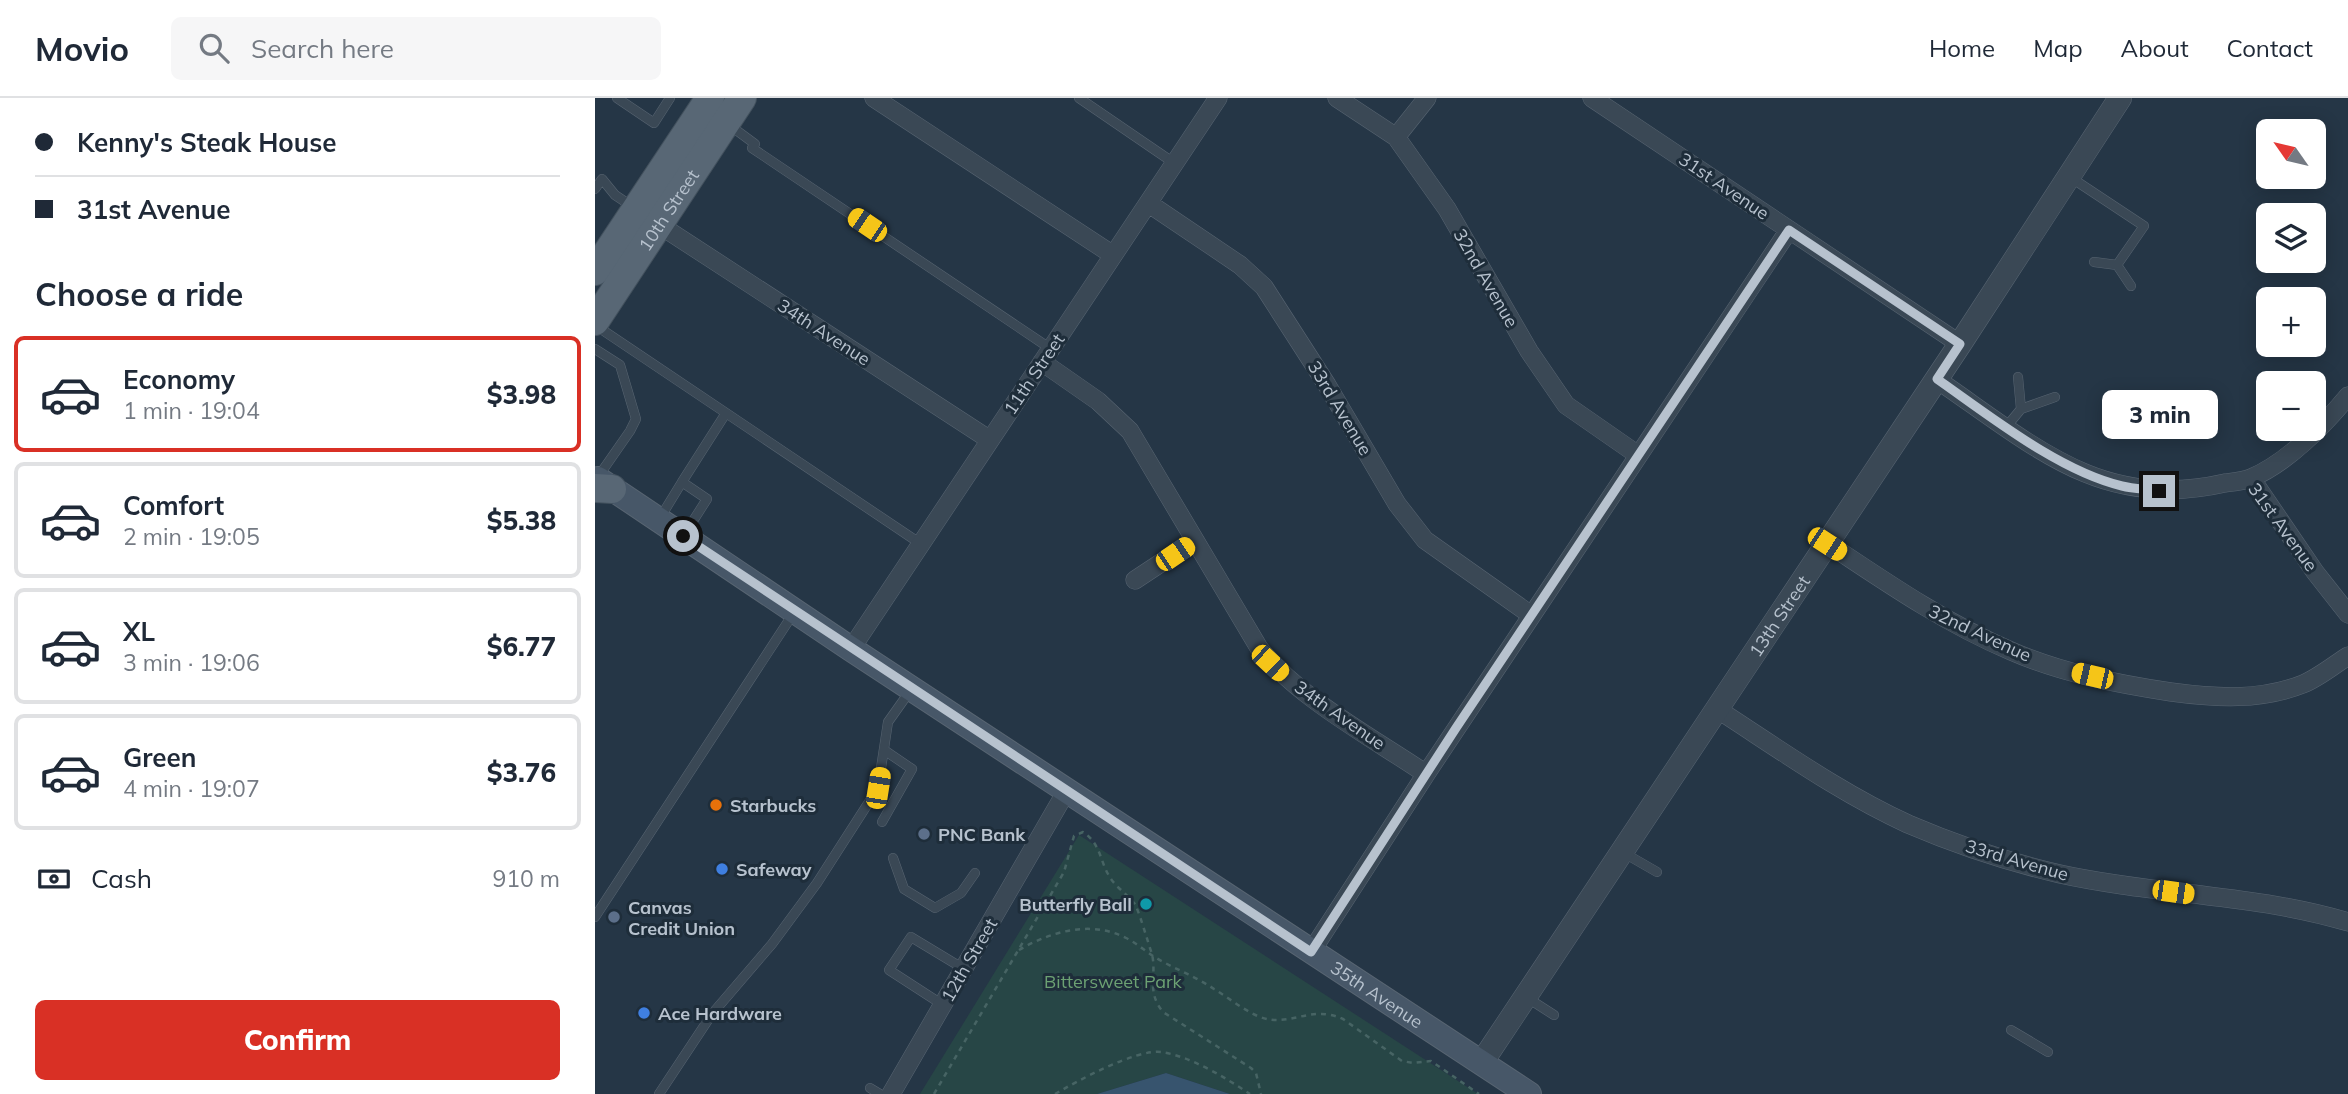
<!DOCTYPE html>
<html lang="en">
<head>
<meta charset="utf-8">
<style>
	:root { --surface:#fff; --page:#f6f6f7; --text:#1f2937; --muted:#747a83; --line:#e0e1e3; --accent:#d93025 }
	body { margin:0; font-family:Mulish,sans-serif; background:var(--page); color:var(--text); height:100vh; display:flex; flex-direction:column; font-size:26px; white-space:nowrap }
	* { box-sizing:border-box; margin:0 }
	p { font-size:23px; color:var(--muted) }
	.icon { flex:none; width:38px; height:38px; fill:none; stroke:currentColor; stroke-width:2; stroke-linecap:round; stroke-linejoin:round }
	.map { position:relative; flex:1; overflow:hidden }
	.side { display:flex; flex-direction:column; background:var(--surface); width:595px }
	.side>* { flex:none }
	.top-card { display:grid; align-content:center; height:154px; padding:0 35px; background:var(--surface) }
	.needle { width:46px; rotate:304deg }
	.buttons { position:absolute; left:1661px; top:21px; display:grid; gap:14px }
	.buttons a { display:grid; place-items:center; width:70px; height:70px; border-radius:10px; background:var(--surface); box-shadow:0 4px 18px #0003; font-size:35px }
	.end { position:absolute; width:32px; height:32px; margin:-16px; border:9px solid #b7c2ce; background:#111; box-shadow:0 0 0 4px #111 }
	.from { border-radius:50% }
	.bubble { position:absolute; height:49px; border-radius:10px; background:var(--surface); box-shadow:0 4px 18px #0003; font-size:23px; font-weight:800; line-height:49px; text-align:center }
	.car { position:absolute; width:21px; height:42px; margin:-21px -10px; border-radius:9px; box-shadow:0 0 5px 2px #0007; background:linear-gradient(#f5c518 24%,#345 0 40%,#f5c518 0 76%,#345 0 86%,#f5c518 0) }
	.top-card b { display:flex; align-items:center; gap:24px; height:66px; font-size:26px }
	.top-card b+b { border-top:2px solid var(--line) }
	.top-card i { width:18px; height:18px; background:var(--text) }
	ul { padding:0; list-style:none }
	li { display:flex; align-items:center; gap:21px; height:116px; margin:0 14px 10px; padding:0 21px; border:4px solid var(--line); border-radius:10px }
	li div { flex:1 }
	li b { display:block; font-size:26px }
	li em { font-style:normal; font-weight:800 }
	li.current { border-color:var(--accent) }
	li>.icon { width:63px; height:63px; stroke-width:1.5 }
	h2 { padding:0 35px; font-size:32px; line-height:84px }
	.pay { display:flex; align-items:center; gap:18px; height:77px; padding:0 35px; font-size:26px }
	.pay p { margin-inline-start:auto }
	.button { display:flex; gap:14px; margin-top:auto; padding:14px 35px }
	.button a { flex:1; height:80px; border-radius:10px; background:var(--accent); color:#fff; font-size:28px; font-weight:800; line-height:80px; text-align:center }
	header { display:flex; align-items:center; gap:42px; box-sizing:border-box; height:98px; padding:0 35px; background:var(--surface); border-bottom:2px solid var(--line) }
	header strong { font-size:33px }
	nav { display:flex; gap:38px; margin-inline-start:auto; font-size:24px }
	.search { width:490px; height:63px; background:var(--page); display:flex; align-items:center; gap:18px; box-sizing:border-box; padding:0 24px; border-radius:10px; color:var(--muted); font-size:26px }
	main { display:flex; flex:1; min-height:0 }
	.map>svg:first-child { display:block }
	.green { fill:#274646 }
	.water { fill:#37546e }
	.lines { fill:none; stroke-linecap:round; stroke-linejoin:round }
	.service-casing { stroke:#586572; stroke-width:10 }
	.minor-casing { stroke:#586572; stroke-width:19 }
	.tertiary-casing { stroke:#586572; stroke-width:24 }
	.secondary-casing { stroke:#586572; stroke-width:26 }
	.primary-casing { stroke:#43515e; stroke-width:30 }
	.path { stroke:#476464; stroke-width:2.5; stroke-dasharray:5 5; stroke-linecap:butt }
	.service { stroke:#3a4855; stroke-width:9 }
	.minor { stroke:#3a4855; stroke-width:18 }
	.tertiary { stroke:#3a4855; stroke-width:23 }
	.secondary { stroke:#475768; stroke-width:24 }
	.primary { stroke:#586775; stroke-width:28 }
	.route { stroke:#b7c2ce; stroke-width:9 }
	.food-dot { fill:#e8710a; stroke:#1e2d3a; stroke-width:2.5 }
	.service-dot { fill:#5c6f8a; stroke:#1e2d3a; stroke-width:2.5 }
	.shop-dot { fill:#3f7fe0; stroke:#1e2d3a; stroke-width:2.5 }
	.culture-dot { fill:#0f9aa8; stroke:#1e2d3a; stroke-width:2.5 }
	.labels { text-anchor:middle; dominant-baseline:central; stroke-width:6; stroke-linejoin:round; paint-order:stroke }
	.street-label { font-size:18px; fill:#b7c2ce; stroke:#1e2d3a }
	.poi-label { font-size:18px; font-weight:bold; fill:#b7c2ce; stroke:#1e2d3a; text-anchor:start }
	.park-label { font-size:18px; fill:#6ca173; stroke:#1e2d3a }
</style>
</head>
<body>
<header>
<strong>Movio</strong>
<div class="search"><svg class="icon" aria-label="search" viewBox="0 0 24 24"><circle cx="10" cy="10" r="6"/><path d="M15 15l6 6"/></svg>Search here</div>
<nav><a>Home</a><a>Map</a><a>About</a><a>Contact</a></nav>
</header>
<main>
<section class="side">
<div class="top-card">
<b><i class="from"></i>Kenny's Steak House</b>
<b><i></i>31st Avenue</b>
</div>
<h2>Choose a ride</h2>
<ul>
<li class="current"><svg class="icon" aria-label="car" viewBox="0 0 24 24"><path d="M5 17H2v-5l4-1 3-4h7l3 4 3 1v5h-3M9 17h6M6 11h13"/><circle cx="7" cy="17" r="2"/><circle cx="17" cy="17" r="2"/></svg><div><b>Economy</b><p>1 min · 19:04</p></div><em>$3.98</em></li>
<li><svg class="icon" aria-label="car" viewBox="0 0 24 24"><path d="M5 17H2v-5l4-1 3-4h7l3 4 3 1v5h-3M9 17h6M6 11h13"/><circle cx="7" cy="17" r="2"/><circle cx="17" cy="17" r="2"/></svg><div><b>Comfort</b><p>2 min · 19:05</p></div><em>$5.38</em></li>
<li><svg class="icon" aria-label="car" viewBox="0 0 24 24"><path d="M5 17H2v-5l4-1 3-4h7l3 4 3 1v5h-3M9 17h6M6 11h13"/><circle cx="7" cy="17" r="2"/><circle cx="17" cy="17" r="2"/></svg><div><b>XL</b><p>3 min · 19:06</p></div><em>$6.77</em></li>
<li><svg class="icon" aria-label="car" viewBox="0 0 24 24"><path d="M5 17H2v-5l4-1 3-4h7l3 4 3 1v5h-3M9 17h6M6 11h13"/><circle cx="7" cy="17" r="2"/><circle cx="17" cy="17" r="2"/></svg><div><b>Green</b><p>4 min · 19:07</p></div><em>$3.76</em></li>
</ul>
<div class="pay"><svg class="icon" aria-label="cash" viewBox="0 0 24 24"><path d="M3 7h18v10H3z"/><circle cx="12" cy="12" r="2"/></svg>Cash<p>910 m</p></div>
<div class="button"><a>Confirm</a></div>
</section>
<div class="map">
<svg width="1753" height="996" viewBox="0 0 1753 996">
	<rect width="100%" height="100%" fill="#253646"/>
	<path class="green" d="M484,737l399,259h-248l-64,-21 -69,21h-177z"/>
	<path class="water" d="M571,975l64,21h-133z"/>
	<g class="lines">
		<defs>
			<path id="service" d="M22,0l37,25 16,-25
				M484,0l95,65
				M133,26l27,20
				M157,50l299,201
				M1475,79l74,49 -27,39 -23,-3
				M0,91l7,-10 13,16 18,12
				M1522,167l14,21
				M0,227l326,219
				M0,251l25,16 16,54 -6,12 -32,46
				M1423,279l3,32
				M1412,328l14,-17 34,-12
				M87,384l44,-69
				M65,420l22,-36 25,17 -23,36
				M287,724l30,-53 -28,-19
				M1029,755l33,19
				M298,760l11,31 31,19 26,-15 14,-20
				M0,819l198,-303
				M931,899l28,18
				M348,907l-54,-35 22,-33 53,32
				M1416,932l37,22
				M275,990l10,6
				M64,996l53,-80 60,-70 45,-61 61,-95 10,-66 22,-31"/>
			<path id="minor" d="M279,0l239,157
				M742,0l59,39 51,72 82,142 37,54 72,50
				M997,0l368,246
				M801,39l31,-39
				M553,105l92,62 24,22 63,98 70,119 28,36 106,75
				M63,126l332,216
				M447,264l56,39 32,30 129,217c39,50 114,90 167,126
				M1341,281c46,31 98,73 149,94 46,19 92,21 140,10 8,-1 19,-2 26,-5 36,-15 73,-53 97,-82
				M1656,380l64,94 33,42
				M1232,445c60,40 118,80 184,108 50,22 107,33 160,41 44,6 89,9 132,-8 15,-6 31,-19 45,-28
				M540,482l59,-39
				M256,551l367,-551
				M1122,611c62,40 123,84 191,115 49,21 100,38 152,50 95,21 195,20 288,48
				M716,854l115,-178 363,-544
				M296,996l176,-304"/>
			<g id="tertiary">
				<path id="s1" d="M887,964l478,-718 160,-246"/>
			</g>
			<g id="secondary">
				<path id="s2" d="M3,381l253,170 678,445"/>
			</g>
			<g id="primary">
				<path d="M0,173l115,-173"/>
				<path id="s3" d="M0,223l147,-223"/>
				<path d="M0,390l17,1"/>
			</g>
		</defs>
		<use href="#service" class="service-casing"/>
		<use href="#minor" class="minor-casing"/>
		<use href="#tertiary" class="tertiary-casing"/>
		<use href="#secondary" class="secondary-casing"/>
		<use href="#primary" class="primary-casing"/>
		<path class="path" d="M424,852c33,-19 72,-30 107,-12 10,5 18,12 27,18 19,12 42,20 61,33 15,9 29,21 46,28 30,11 51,-13 83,2l59,42 11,2 18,-2 48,33
			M339,996l130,-222 10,-36 9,-4c17,11 17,28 25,42 6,12 18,19 26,29 4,4 15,43 18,51 5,23 -6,37 11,58l88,56 5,5 5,21
			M460,996c22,-13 81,-45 106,-42 29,4 65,26 89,42"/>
		<use href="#service" class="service"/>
		<use href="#minor" class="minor"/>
		<use href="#tertiary" class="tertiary"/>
		<use href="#secondary" class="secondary"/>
		<use href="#primary" class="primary"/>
	</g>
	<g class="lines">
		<path class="route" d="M88,438l628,416 145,-224 333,-498 171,114 -23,35c53,37 122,92 185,107 12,3 25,3 37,5"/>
	</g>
	<circle class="food-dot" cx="121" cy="707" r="7"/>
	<g class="service-dot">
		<circle cx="329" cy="736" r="7"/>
		<circle cx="19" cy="819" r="7"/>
	</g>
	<g class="shop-dot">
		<circle cx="127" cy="771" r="7"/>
		<circle cx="49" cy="915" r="7"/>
	</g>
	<circle class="culture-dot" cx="551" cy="806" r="7"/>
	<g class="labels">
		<g class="street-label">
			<text transform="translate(1129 88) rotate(34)">31st Avenue</text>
			<text stroke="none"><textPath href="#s3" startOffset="133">10th Street</textPath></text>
			<text transform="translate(891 180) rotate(60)">32nd Avenue</text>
			<text transform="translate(229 234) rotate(33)">34th Avenue</text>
			<text transform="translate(439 276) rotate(-56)">11th Street</text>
			<text transform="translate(745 310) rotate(59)">33rd Avenue</text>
			<text transform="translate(1688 429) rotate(54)">31st Avenue</text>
			<text stroke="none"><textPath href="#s1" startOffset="536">13th Street</textPath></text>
			<text transform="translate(1385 535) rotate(25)">32nd Avenue</text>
			<text transform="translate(745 617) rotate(35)">34th Avenue</text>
			<text transform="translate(1422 762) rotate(16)">33rd Avenue</text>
			<text transform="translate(374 862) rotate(-60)">12th Street</text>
			<text stroke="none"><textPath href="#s2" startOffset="934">35th Avenue</textPath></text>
		</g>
		<g class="poi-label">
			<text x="135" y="707">Starbucks</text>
			<text x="343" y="736">PNC Bank</text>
			<text x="141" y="771">Safeway</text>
			<text x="537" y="806" text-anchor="end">Butterfly Ball</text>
			<text x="33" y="809">Canvas<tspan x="33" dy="21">Credit Union</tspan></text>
			<text x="63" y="915">Ace Hardware</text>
		</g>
		<g class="park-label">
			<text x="518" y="883">Bittersweet Park</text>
		</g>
	</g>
</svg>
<div class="buttons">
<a><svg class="needle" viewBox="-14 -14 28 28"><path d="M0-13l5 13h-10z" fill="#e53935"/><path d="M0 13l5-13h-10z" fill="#747a83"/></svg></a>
<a><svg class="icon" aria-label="layers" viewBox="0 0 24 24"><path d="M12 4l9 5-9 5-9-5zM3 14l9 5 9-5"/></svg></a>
<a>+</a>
<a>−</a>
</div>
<i class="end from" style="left:88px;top:438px"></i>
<i class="end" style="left:1564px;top:393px"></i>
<div class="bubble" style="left:1507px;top:292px;width:116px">3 min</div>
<i class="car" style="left:272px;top:127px;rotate:304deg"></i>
<i class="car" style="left:1232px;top:446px;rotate:123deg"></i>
<i class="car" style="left:580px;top:456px;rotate:56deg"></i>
<i class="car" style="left:675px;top:565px;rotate:133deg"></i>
<i class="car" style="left:1497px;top:578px;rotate:283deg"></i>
<i class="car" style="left:283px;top:690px;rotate:9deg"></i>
<i class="car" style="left:1578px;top:794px;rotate:98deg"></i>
</div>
</main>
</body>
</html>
